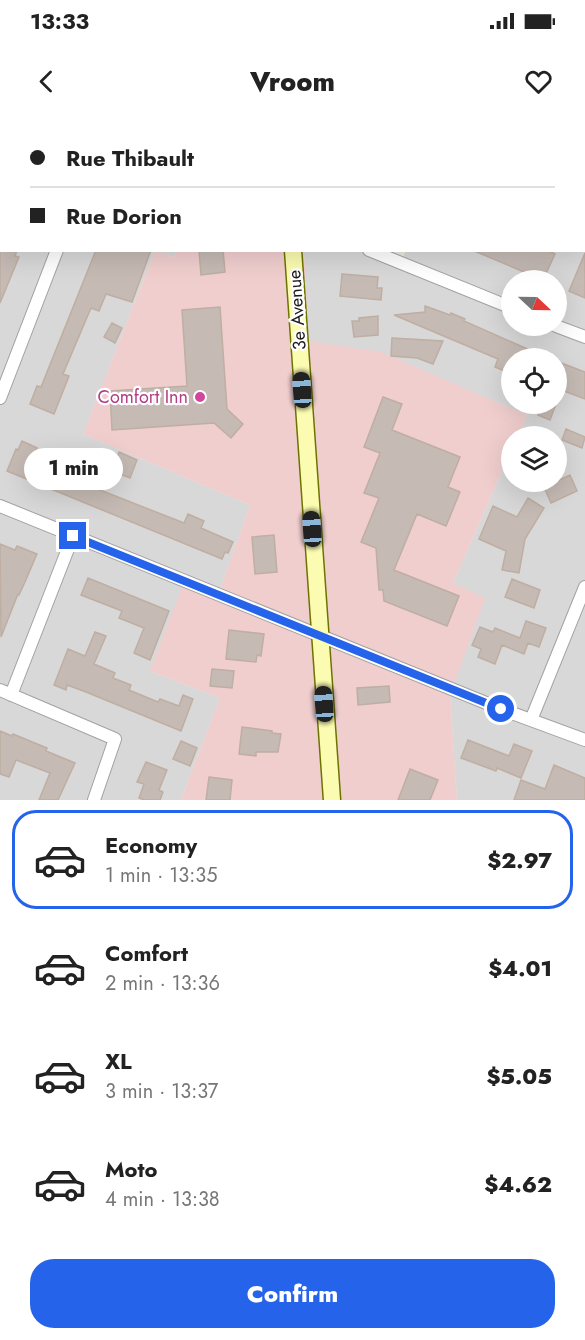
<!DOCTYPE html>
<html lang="en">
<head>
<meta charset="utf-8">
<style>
	:root { --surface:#fff; --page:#f6f6f6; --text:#222; --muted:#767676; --line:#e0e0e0; --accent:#2563eb }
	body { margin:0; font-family:Jost,sans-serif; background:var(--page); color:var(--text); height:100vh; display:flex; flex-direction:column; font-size:22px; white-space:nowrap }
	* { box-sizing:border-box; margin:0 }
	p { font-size:20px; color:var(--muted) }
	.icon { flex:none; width:33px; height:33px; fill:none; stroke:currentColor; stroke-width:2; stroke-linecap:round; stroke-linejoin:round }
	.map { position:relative; height:680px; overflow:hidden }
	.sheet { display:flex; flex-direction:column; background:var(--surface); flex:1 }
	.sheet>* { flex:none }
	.banner { position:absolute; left:0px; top:0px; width:585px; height:132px; box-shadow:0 6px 24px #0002; display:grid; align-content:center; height:132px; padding:0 30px; background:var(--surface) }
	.needle { width:39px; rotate:112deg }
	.fabs { position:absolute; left:501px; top:150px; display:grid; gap:12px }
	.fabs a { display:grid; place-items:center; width:66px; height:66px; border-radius:50%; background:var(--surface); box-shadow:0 6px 24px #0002; font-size:30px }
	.end { position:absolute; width:27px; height:27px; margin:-14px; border:8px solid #2563eb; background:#fff; box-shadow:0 0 0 3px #fff }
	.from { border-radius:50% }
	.bubble { position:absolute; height:42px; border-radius:21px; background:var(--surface); box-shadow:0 6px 24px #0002; font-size:20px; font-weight:800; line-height:42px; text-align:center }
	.car { position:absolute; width:18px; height:36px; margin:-18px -9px; border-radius:8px; box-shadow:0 0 4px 2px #0007; background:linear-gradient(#222 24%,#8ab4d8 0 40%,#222 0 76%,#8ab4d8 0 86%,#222 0) }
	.banner b { display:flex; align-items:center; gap:21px; height:57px; font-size:22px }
	.banner b+b { border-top:2px solid var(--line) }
	.banner i { width:15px; height:15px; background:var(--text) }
	ul { padding:10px 0 0; list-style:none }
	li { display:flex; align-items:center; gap:18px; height:99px; margin:0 12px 9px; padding:0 18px; border:3px solid transparent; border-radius:24px }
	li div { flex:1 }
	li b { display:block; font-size:22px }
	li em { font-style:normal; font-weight:800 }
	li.current { border-color:var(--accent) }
	li>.icon { width:54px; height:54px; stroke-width:1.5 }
	.action { display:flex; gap:12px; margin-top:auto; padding:12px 30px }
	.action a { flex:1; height:69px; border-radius:24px; background:var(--accent); color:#fff; font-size:24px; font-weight:800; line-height:69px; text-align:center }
	.status { display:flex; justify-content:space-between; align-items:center; height:42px; padding:0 30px; background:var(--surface); direction:ltr }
	.status svg { height:16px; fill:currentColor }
	header { display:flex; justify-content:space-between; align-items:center; height:78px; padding:0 30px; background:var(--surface); font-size:27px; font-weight:800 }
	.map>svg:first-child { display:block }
	.residential { fill:#d9d8d8; fill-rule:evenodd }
	.commercial { fill:#f0cece }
	.building { fill:#c5bab4; stroke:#bfaea2; stroke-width:1.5 }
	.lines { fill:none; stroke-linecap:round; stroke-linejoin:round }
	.street-casing { stroke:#a2a2a2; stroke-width:14 }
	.secondary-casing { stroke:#6d7301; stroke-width:19 }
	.street { stroke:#fff; stroke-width:12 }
	.secondary { stroke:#fbfbb1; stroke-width:16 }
	.route { stroke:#2563eb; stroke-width:8 }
	.hotel-dot { fill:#d1479c; stroke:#fff; stroke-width:2 }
	.labels { text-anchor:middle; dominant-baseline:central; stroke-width:4.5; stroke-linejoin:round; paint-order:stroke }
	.street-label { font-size:18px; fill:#1b1b1b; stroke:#fff }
	.hotel-label { font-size:18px; fill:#b23c85; stroke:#fff; text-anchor:end }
</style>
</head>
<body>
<div class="status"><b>13:33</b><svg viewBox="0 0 49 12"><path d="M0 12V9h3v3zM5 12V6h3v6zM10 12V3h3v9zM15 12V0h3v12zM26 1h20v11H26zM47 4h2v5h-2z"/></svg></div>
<header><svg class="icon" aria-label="back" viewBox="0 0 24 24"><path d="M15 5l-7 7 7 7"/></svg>Vroom<svg class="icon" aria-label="heart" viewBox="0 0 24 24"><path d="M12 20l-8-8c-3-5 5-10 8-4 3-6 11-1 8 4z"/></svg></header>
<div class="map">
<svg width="585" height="680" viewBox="0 0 585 680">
	<rect width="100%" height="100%" fill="#ede8e0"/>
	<path class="residential" d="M0,0h137l-135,2v128l175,1 -3,6 -19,-6 -72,183 167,71 -32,91 -68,75 70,27 -39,102h-181z
		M416,0h169v680h-128l-7,-105 3,-112 58,-132 1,31h44v-46h-38l9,-21 -146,-62 -73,-12 -4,-90h75l21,12 6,-12 178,-1v-128l-169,-1zM512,160h44v46h-44zM512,238h44v46h-44z"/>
	<path class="commercial" d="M137,0h279l-280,2z
		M155,131l19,6 3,-6h127l5,90 72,11 146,63 -9,21h-6l-1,15 -58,132 32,15 -35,97 7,105h-276l39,-102 -70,-27 34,-89 34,14 32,-91 -167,-71z"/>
	<path class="building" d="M0,130h17l-2,6 4,1 -19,46z
		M96,130h55l-19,52 -26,-8 -7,17 -8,-3 -28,66 6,2 -15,38 -24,-10 7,-18 4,1z
		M199,130h24l2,22 -24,3z
		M472,130h74l9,4 -12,26z
		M585,133v45l-16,-7z
		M342,154l36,3 -1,11h5l-1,12 -41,-4z
		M425,186l25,9 1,-2 14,6 -1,2 84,37h-36v16l-17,-7 3,-8 -104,-44 31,-3z
		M220,187l7,102 16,15 -12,14 -17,-15 -102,7 -2,-39 77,-5 -5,-76z
		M378,196v19l-24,2 -2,-16h7v-3z
		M112,203l10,5 -7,15 -11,-6z
		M392,218l51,3 -10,23 -16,-6 -26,-2z
		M556,241l29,11v27l-29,-11z
		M383,277l19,7 -10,26 68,27 -12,30 12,5 -14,34 -29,-12 -23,56 65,26 -12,30 -63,-25 -1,-11h-4l-3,-42 -15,-6 18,-44 -15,-5 16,-40 -16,-6z
		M543,284h13l-6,16 -12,-5z
		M566,309l19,8 -3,11 -20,-8z
		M22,321l15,7 -4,11 35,14 -1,4 117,46 4,-9 16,7 -3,7 32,14 -5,11 -3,-1 -3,7 -215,-88 9,-22 2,1z
		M119,332l18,8 -7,18 -18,-7z
		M570,355l7,16 -26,12 -7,-16z
		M528,378l16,10 -19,31 -6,34 -17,-3 4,-19 -27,-12 14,-33 24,11z
		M274,415l3,37 -22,2 -3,-37z
		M0,424l15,6 2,-4 20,8 -12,28 -6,13 -1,-1 -17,43z
		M88,458l81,33 -19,49 -16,-7 10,-25 -25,-10 3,-7 -41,-16z
		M512,459l28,11 -6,18 -29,-11z
		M526,501l20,7 -7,19 -11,-4 -4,11 -22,-9 -7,19 -17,-7 3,-8 -9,-4 8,-18 13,5 2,-4 25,10z
		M229,510l35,4 -3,22 -4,-1 -1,7 -30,-3z
		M95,512l11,4 -12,28 21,9 -2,5 18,7 -2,5 29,12 2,-3 19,7 4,-11 10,4 -12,32 -95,-39 -19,-7 -1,5 -12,-5 14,-36 17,7z
		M212,549l22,2 -2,17 -22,-2z
		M389,566l1,16 -32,3 -1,-17z
		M242,607l30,4v2l9,1 -3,18h-22v4l-17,-2z
		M0,611l12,5 1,-2 34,14 -1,3 29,12 -17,37h-19l11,-27 -34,-13 -7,17 -9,-3z
		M468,620l41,16 5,-12 18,7 -11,27 -24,-10 -1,3 -35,-13z
		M181,621l16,7 -7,18 -17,-7z
		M146,642l21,8 -8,20 4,2 -3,8h-15l-6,-2 5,-14 -7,-2z
		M554,645l31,13v22h-71l7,-20 24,9z
		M410,649l28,11 -8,20h-32z
		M209,657l23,3 -2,20h-24z"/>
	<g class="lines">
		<defs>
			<path id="street" d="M65,0l3,2
				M549,0l3,2
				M584,14l1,1
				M369,130l143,58
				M556,206l29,11
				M0,278l57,-148
				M0,386l501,203 84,31
				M0,570l115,49 -21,61
				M11,575l62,-159
				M531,600l54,-133"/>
			<path id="secondary" d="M284,0v2
				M293,130l39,550"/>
		</defs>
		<use href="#street" class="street-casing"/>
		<use href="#secondary" class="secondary-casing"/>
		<use href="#street" class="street"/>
		<use href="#secondary" class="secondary"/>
	</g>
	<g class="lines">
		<path class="route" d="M73,416l428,173"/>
	</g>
	<circle class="hotel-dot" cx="200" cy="277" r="6"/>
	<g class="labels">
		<g class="street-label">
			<text transform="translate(297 190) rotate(-94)">3e Avenue</text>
		</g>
		<g class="hotel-label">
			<text x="188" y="277">Comfort Inn</text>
		</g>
	</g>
</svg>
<div class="fabs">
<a><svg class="needle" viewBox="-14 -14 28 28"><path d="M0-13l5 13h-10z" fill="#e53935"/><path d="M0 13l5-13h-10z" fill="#767676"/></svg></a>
<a><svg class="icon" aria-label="locate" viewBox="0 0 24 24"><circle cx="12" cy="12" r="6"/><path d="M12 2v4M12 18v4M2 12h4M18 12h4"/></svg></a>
<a><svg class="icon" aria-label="layers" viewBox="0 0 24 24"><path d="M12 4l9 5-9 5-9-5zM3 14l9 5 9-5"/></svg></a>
</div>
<i class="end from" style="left:501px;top:589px"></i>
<i class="end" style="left:73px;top:416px"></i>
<div class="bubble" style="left:24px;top:328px;width:99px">1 min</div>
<i class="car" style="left:302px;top:270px;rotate:356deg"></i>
<i class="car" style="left:312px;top:409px;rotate:356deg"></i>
<i class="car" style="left:324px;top:584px;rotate:356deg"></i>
<div class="banner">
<b><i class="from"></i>Rue Thibault</b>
<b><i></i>Rue Dorion</b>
</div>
</div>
<section class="sheet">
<ul>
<li class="current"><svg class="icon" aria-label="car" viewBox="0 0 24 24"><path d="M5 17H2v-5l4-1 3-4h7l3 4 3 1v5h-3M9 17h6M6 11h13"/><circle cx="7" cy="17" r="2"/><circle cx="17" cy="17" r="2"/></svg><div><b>Economy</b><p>1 min · 13:35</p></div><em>$2.97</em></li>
<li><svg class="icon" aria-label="car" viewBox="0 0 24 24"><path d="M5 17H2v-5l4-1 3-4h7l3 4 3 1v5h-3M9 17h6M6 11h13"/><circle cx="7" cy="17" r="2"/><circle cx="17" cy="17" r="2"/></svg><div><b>Comfort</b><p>2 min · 13:36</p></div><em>$4.01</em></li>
<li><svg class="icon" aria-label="car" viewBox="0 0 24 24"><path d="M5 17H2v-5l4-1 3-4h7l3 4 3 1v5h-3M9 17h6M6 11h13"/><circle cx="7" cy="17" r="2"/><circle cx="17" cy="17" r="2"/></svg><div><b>XL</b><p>3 min · 13:37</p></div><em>$5.05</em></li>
<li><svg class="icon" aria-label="car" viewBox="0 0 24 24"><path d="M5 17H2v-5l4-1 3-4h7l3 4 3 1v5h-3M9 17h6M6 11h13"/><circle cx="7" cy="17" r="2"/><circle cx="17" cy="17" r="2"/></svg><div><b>Moto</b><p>4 min · 13:38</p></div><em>$4.62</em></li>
</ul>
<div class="action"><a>Confirm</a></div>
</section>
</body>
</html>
